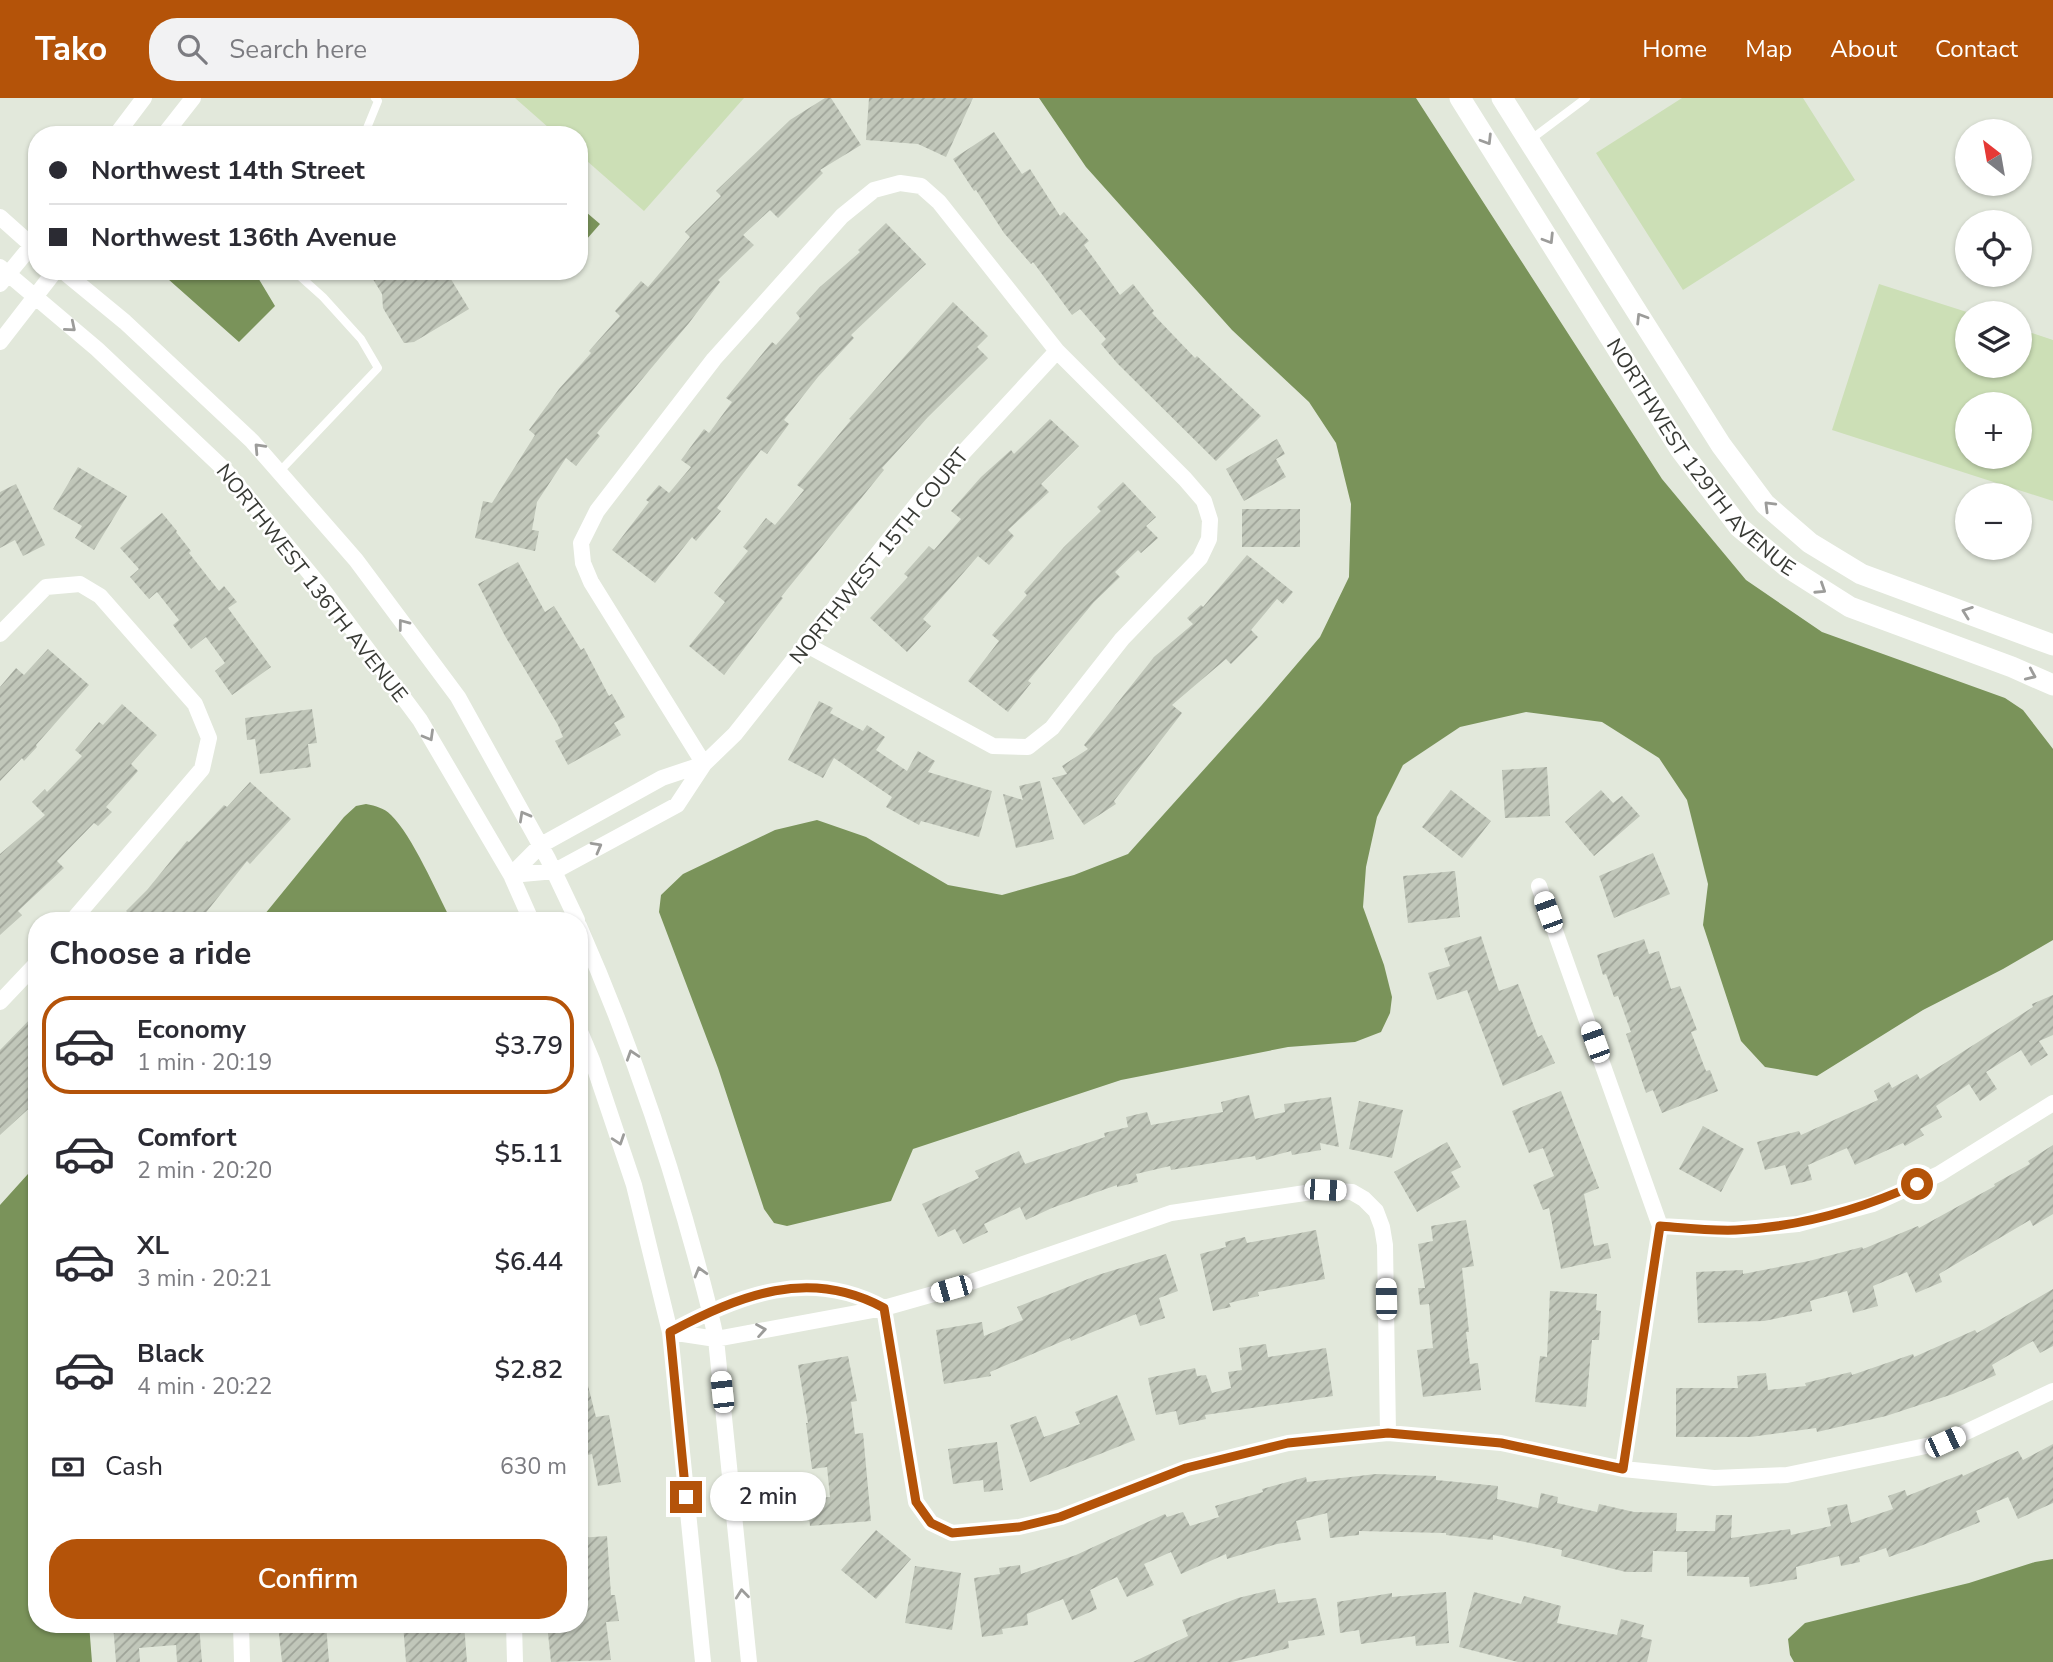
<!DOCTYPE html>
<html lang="en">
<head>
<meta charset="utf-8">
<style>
	:root { --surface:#fff; --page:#f2f2f3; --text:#2b2b33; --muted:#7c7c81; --line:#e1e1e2; --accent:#b45309 }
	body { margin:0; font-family:"Nunito Sans",sans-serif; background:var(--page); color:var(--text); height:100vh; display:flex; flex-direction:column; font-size:26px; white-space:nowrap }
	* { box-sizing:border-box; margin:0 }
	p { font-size:23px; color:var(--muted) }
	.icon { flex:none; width:38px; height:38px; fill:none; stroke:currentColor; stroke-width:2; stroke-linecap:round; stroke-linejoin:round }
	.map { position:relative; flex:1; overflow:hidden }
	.sheet { position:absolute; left:28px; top:814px; width:560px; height:721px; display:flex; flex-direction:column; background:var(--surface); border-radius:28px; box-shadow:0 2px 5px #0004 }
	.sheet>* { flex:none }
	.guide { position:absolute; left:28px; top:28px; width:560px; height:154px; border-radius:28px; box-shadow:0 2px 5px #0004; display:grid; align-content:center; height:154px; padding:0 21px; background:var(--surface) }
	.needle { width:46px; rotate:329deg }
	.buttons { position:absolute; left:1955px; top:21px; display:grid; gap:14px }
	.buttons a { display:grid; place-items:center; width:77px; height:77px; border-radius:50%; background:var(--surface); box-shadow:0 2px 5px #0004; font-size:35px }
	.end { position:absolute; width:32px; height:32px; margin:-16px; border:9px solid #b45309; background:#fff; box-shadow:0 0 0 4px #fff }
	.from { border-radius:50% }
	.bubble { position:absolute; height:49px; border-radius:24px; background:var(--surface); box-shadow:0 2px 5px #0004; font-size:23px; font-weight:600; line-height:49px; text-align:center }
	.car { position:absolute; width:21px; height:42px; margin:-21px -10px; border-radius:9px; box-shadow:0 0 5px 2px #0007; background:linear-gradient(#fff 24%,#345 0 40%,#fff 0 76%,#345 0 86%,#fff 0) }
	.guide b { display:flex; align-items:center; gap:24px; height:66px; font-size:26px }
	.guide b+b { border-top:2px solid var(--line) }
	.guide i { width:18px; height:18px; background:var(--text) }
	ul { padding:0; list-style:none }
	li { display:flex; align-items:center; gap:21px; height:98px; margin:0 14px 10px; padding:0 7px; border:4px solid transparent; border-radius:28px }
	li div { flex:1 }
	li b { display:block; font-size:26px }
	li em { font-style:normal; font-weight:600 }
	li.active { border-color:var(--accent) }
	li>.icon { width:63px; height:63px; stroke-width:1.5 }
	h2 { padding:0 21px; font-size:32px; line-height:84px }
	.pay { display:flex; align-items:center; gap:18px; height:77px; padding:0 21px; font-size:26px }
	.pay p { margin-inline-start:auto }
	.action { display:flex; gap:14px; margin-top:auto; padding:14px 21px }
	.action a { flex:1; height:80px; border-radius:28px; background:var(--accent); color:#fff; font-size:28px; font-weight:600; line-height:80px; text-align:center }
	header { display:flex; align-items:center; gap:42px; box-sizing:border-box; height:98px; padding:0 35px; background:var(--accent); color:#fff }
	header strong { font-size:33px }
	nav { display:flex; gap:38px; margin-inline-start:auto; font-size:24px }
	.search { width:490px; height:63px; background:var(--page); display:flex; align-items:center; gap:18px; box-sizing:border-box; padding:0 24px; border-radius:28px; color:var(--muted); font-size:26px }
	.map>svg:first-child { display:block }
	.pitch { fill:#ccdfb6; fill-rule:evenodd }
	.water { fill:#7a935a }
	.building { fill:url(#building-hatch) }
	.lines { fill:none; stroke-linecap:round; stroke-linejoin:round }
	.lane { stroke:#fff; stroke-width:8 }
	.street { stroke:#fff; stroke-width:16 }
	.secondary { stroke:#fff; stroke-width:21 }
	.oneway { stroke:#9c9c9a }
	.route { stroke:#b45309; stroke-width:9 }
	.labels { text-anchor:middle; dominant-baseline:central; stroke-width:5; stroke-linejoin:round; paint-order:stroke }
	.street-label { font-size:21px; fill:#383a35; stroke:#fff }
</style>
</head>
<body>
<header>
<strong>Tako</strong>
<div class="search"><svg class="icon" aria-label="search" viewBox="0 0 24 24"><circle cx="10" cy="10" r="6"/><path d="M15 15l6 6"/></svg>Search here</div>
<nav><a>Home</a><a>Map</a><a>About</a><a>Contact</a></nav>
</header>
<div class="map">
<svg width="2053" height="1564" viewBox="0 0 2053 1564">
	<defs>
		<pattern id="building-hatch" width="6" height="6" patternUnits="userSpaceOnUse" patternTransform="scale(1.75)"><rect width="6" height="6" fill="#c1c7ba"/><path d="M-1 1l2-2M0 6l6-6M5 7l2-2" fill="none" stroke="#9ea398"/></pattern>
	</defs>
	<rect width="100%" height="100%" fill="#e2e8db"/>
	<path class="pitch" d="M515,0h229l-100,113 -65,-57v-19h-22z
		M1682,0h121l52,82 -172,110 -87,-137z
		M1879,186l91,29h-3v53h53v-37l33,11v161l-221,-71zM1967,306h53v53h-53z"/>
	<path class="water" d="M1039,0h377l246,381 84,101 76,52 183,66 18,12 30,39v191l-50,29 -80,41 -106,66 -52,-9 -24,-26 -38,-116 5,-41 -21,-84 -28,-42 -57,-36 -76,-10 -66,15 -57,38 -26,52 -11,50 -3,40 21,58 8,32 -2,16 -9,19 -26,10 -67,5 -167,33 -208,69 -22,52 -104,25 -13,-3 -10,-14 -46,-141 -59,-156 2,-17 22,-21 92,-44 42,-10 49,17 82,48 54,10 72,-20 54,-21 133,-148 59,-69 29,-60 2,-73 -15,-61 -27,-41 -77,-72 -146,-163z
		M579,108l21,18 -21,24z
		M159,173h95l21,35 -36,36z
		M366,706c10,2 18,4 25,11 21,20 46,78 60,105h-191l84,-103 12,-11z
		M37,1066v460h52l3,38h-92v-457z
		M2053,1461v103h-259l-4,-7 -2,-16 17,-16 164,-40 66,-21z"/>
	<path class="building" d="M825,0h6l30,47 -41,25 3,3 -45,45 -8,-8 -27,25 11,10 -36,35 2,2 -31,41 -92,110 3,3 -24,30 -10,-8 -29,44 -5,28 7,1 -4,20 -60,-13 8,-37 9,2 43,-68 -6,-5 30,-41 32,-36 -2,-2 31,-35 -5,-5 26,-30 7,6 42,-50 -5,-5 36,-36 -5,-5 74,-71z
		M869,0h104l-27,59 -28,-13 -52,-4z
		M994,34l28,42 8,-5 30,47 4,-4 25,29 -5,4 36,50 13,-11 21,27 -2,2 43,45 2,-2 64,60 -45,45 -99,-98 -16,-19 5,-5 -26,-30 -8,6 -39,-53 -2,2 -27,-31 -28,-43 -2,1 -21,-32z
		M886,125l40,41 -75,71 3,3 -36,39 -34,43 5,4 -22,30 -6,-4 -44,58 4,3 -25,30 -4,-4 -37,46 -43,-33 37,-48 -3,-2 13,-15 10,8 22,-26 -10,-7 23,-31 5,4 23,-31 -6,-4 46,-56 4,3 24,-27 -4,-5 24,-26 40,-35 -2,-2z
		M368,173h78l23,38 -55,33 -10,1 -21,-35 -1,-14z
		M953,204l35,34 -11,11 11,11 -60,59 -46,51 2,2 -103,127 2,1 -59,77 -35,-29 36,-44 -11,-9 34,-42 -5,-4 23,-29 9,7 29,-35 -7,-5 54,-65 -2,-1z
		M1050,321l29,27 -38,38 8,8 -41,38 6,6 -25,29 -11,-9 -55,63 8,7 -24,26 -37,-34 38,-41 -4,-3 25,-28 5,4 27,-31 -10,-8 30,-34 30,-27 3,4z
		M1277,341l8,15 -9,5 10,18 -42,24 -18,-32z
		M78,369l49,29 -33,54 -19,-12 7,-12 -29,-17z
		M1123,384l33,35 -10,9 12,12 -17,15 -3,-3 -23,22 5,5 -26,25 -66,79 3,2 -23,29 -40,-31 31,-40 -7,-6 35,-40 -3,-3 40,-45 37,-36 -4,-4z
		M16,386l29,61 -22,11 -8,-16 -15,8v-56z
		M1242,411h58v38h-58z
		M162,415l15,18 -1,1 15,19 -2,2 30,38 5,-5 13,16 -9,6 43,59 -39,28 -17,-24 10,-8 -19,-26 -15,12 -18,-24 6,-5 -22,-28 -8,7 -19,-22 9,-8 -19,-21z
		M1247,457l46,37 -10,12 -6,-5 -26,31 7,7 -27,27 -5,-5 -54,46 10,8 -68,88 2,3 -32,21 -32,-47 15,-4 -5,-8 26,-17 -4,-4 70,-88 39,-33 -6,-6 14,-13 2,2z
		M518,464l27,50 9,-6 27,44 3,-2 25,48 3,-2 13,23 -11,6 7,12 -53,30 -13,-24 8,-4 -5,-12 -53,-89 -27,-52z
		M48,551l41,36 -53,60 1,2 -13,14 -2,-3 -22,23v-94l16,-19 8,7z
		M819,603l14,7 -3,5 33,18 4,-6 18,12 -9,13 31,21 11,-20 17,10 -7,11 64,19 -13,46 -58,-16 -2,4 -33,-18 6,-10 -58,-39 -11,20 -35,-18z
		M122,606l35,31 -26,29 7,7 -32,36 6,5 -14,14 -4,-3 -37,38 7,7 -46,43 4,4 -22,20v-81l45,-39 -13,-13 13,-13 2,3 35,-36 -7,-6 24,-28 4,3z
		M312,611l5,34 -9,1 3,23 -51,7 -5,-35 -8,1 -2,-22z
		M1547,669l3,49 -45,2 -3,-48z
		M1040,683l14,58 -38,9 -13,-54 20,6 -4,-14z
		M250,684l41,37 -41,45 -3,-3 -47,59h-64l-10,-9 21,-21 40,-49 2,1 35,-37 3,2z
		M1451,692l40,31 -29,37 -40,-31z
		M1601,692l12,13 9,-7 18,20 -46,40 -29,-34z
		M1653,755l17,41 -56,24 -15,-42z
		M1455,773l5,46 -52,6 -5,-47z
		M1481,838l18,55 19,-7 20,53 4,-2 13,28 -52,23 -36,-96 -30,10 -9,-27 22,-7 -6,-18z
		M1644,841l5,15 10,-3 12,38 9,-3 17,44 -6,2 15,39 4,-1 8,21 -56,22 -9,-23 -7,3 -20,-59 5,-2 -13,-36 -4,1 -8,-23 -3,1 -6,-20z
		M2053,897v40l-14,6 9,14 -17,11 -10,-16 -35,22 11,17 -17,12 -11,-17 -33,22 6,11 -22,12 4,6 -19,11 -2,-3 -48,22 -8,-17 -39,17 4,15 -21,5 -6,-20 -20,5 -8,-28 42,-11 2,4 77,-35 -4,-9 15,-9 3,6 25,-14 3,5 113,-72 -1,-3z
		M37,914v89l-37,34v-85z
		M1561,993l38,97 -15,6 10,52 14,-3 3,15 -50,11 -12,-61 -6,2 -10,-25 21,-9 -11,-28 -14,5 -17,-42z
		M1249,997l6,24 30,-7 -1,-8 47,-7 8,50 -19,-4 1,7 -29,5 -1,-4 -35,9 -1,-4 -84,14 -1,-4 -34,8 2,8 -21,5v-2l-65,23 -26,12 -6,-13 -36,17 4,8 -25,12 -8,-15 -17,8 -16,-33 57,-26 -4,-7 44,-20 6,13 80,-27 -1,-4 24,-6 -2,-10 21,-5 4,13 72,-13 -2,-10z
		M1359,1003l44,9 -11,48 -43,-9z
		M1703,1028l41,23 -23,43 -42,-23z
		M1447,1044l14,25 -10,5 9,15 -43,25 -23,-40z
		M2053,1047v69l-20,12 -3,-6 -91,54 3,8 -26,11 -9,-21 -34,14 5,20 -25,7 -6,-22 -37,10 2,10 -48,10 -66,2 -2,-51 47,-2v4l66,-13 53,-14 1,2 55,-23 1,2 76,-42 -1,-2 36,-20 -2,-3z
		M1466,1122l8,46 -12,2 7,64h-3l4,32 8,-1 3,27 -58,7 -6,-47 16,-2 -4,-44 -9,1 -2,-17h7l-7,-44 15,-3 -2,-15z
		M1316,1132l9,49 -67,13 1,4 -30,7 2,4 -18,4 -13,-57 26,-7 -1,-5 20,-5 2,6z
		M1166,1156l12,37 -19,7 6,20 -25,8 -4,-12 -65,27 -1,-3 -80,34 1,4 -47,8 -8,-54 46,-8 2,14 39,-16 -6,-13 81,-32z
		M2053,1191v57l-13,7 -7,-12 -41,24 4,10 -43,19 -67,22 -69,16 -1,-4 -66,9h-74v-49h62l-1,-12 29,-3 2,17 38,-4 -1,-3 46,-11 1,3 61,-21 1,3 61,-27 2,3z
		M1550,1193l47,3 -1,16 5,1 -2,29h-7l-6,67 -51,-5 5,-46 7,1z
		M1266,1246l2,13 58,-9 7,48 -128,19 1,4 -27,6 -3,-14 -20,4 -8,-37 47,-10 2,8 9,-1 6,18 19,-5 -3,-16 14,-2 -3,-22z
		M848,1258l9,45 -6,1 4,32 8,-1 8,88 -61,5 -3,-27 23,-2 -3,-30 -15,2 -6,-46h2l-10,-58z
		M579,1276h6l11,43 13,-2 12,67 -23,4 -6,-32 -13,3z
		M1117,1297l18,45 -105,42 -20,-57 26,-9 8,21 36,-13 -5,-12z
		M997,1344l6,48 -19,2 -1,-12 -30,4 -5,-35z
		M2053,1346v59l-35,16 -10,-22 -32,14 4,11 -57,23 -34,12 -3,-9 -27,9 1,5 -19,4 -2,-10 -43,11 1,12 -47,8 -1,-10 -62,-1v-24l-34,-1 -1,21h-26l-65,-16 1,-6 -69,-15v5l-47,-5v-2l-87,-2v4l-29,3 -3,-25 -31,8 5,19 -24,4 -50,15 -1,-5 -45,20 -10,-22 -27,12 10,21 -27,12 -10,-20 -27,13 7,19 -25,11 -9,-21 -36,15 1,11 -26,4 1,5 -21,3 -8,-59 26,-4 -1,-6 21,-3 1,9 55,-19 89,-41 2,3 16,-5 7,14 29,-9 -4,-11 48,-14 -1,-3 44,-12 1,5 69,-8 60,2v4l62,6 -1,13 41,9 3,-15 17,4 -1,6 40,9 2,-8 35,8 43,1 -1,18h39l1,-16h16l-1,23 59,-9 1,6 40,-9 -4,-18 20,-4 4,19 42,-14 -5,-13 17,-6 2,6 55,-22 1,2 55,-25 5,9z
		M876,1432l35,29 -35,40 -35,-29z
		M607,1438l4,59h4l4,26 -13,1 5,38 -60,2 -4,-38h32v-86z
		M915,1468l46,7 -9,57 -47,-7z
		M1275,1491l3,14 38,-5 9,37 -37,6 1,7 -57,14h-99l55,-26 -6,-16 56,-22z
		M1446,1494l3,51 -33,3 -1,-10 -54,8 -2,-14 -19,3 -3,-31 55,-9v4z
		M1474,1494l47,12 3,-8 37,10 -4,17 60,12 4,-16 23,6 -3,12 11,3 -5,22h-129l-59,-15z
		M113,1526h86l3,38h-25l-1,-17 -37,3 1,14h-24z
		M278,1526h48l3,38h-47z
		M403,1526h61l3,38h-61z"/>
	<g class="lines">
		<path class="lane" d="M360,37l7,-7 11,-27 -3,-3
			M1530,42l56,-42
			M280,373l98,-103 -17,-29 -38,-42 -29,-26"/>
		<path class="street" d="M116,37l28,-37
			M164,37l29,-37
			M0,119l37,33
			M0,169l97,82 129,122 95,116 99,133 91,155 20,45
			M63,173l62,51 127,119 104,119 102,137 90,162 29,61
			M0,186l37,-45
			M0,244l55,-71
			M0,536l46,-47 34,-3 20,12 95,108 14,34 -7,31 -129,151
			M704,666l-113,-182 -8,-19 -2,-20 16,-32 117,-152 128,-143 32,-26 26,-7 21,3 18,16 118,149 128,128 19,22 6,19 -1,19 -9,19 -78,81 -70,89 -24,19 -35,-1 -188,-102
			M511,777l44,-4 122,-66 27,-41 31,-30 189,-239 133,-144
			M511,777l30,-30 121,-67 42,-14
			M1539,788l121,340 -37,243
			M579,828c42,95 77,193 106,293 11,40 23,79 31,120l33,323
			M0,904l37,-39
			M579,931l13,31 42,125 36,147 33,330
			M1660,1128l74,4 64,-6 75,-20 66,-30 114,-71
			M884,1210l32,194 15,21 21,10 67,-6 42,-10 126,-49 101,-25 100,-10 113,10 122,26 91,9 73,-3 158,-33 108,-51
			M670,1234l46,7 168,-31 67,-19 220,-76 154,-23 27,2 12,7 12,12 6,16 3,18 3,188
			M670,1234c69,-37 139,-65 214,-24
			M241,1526l1,38
			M514,1526l1,38"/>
		<g class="secondary">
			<path id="s1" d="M1460,0l220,351 59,78 48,40 63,40 162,60 41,18"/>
			<path d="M1502,0l219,347 44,59 45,39 51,31 192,71"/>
		</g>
	</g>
	<defs><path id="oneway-chevron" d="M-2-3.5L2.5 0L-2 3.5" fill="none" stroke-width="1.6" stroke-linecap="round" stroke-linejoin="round" transform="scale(1.75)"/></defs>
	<g class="oneway">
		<use href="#oneway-chevron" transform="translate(1487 42) rotate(58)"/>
		<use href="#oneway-chevron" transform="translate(1549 141) rotate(58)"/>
		<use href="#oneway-chevron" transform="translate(1641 220) rotate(-122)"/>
		<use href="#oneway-chevron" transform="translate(71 229) rotate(40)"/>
		<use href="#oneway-chevron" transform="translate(259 350) rotate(-133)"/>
		<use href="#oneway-chevron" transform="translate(1769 408) rotate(-135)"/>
		<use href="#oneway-chevron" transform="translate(1821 491) rotate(33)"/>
		<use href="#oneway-chevron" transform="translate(1967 514) rotate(-160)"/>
		<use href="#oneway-chevron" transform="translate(403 526) rotate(-127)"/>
		<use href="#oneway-chevron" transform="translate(2031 577) rotate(24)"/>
		<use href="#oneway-chevron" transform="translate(429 638) rotate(60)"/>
		<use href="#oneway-chevron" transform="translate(524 718) rotate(-119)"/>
		<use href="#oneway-chevron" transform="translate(597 749) rotate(-29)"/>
		<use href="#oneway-chevron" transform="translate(632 957) rotate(-108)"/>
		<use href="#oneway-chevron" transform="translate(619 1042) rotate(71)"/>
		<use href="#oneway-chevron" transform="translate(700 1174) rotate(-106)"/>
		<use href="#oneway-chevron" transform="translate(761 1232) rotate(-10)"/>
		<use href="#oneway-chevron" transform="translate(742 1496) rotate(-96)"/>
	</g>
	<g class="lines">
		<path class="route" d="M686,1399l-16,-165c70,-37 139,-65 214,-24l32,194 15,21 21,10 67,-6 41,-10 126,-49 102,-25 100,-10 113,10 122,26 37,-243c25,2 51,5 76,4 64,-3 123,-20 181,-46"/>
	</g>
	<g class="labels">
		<g class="street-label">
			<text stroke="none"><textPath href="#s1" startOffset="434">NORTHWEST 129TH AVENUE</textPath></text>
			<text transform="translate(879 458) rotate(-51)">NORTHWEST 15TH COURT</text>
			<text transform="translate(312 485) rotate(52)">NORTHWEST 136TH AVENUE</text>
		</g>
	</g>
</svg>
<div class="buttons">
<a><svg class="needle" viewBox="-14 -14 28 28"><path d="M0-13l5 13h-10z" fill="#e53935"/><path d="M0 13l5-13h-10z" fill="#7c7c81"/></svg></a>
<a><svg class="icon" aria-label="locate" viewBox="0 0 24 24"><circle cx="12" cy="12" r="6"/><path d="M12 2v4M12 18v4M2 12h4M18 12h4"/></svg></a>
<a><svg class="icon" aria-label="layers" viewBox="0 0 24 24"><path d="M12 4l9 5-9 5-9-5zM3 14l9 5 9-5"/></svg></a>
<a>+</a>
<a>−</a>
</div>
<i class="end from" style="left:1917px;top:1086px"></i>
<i class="end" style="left:686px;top:1399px"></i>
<div class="bubble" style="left:710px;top:1374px;width:116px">2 min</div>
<i class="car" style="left:1548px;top:814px;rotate:340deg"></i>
<i class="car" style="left:1595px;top:944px;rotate:340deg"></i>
<i class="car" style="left:1325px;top:1092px;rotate:93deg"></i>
<i class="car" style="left:951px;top:1191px;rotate:254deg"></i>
<i class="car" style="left:1386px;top:1201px;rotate:359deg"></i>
<i class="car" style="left:722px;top:1294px;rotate:354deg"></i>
<i class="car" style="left:1945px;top:1344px;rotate:65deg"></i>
<div class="guide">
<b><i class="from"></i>Northwest 14th Street</b>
<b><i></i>Northwest 136th Avenue</b>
</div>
<section class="sheet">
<h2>Choose a ride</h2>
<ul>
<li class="active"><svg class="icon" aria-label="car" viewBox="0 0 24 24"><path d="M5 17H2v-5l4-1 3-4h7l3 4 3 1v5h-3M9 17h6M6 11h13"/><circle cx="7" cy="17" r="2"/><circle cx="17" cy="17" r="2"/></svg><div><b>Economy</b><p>1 min · 20:19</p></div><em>$3.79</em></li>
<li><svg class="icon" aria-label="car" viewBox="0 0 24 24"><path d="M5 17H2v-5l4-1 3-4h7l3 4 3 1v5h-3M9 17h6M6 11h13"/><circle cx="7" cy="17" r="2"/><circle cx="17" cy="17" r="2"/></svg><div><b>Comfort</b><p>2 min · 20:20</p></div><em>$5.11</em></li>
<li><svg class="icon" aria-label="car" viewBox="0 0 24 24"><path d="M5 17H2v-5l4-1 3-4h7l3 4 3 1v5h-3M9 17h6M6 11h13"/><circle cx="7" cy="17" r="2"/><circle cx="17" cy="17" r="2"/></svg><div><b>XL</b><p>3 min · 20:21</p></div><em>$6.44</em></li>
<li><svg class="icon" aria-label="car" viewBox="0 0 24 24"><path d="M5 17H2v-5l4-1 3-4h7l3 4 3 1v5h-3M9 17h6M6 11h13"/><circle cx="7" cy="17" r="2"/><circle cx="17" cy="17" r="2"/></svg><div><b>Black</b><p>4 min · 20:22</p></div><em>$2.82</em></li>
</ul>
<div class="pay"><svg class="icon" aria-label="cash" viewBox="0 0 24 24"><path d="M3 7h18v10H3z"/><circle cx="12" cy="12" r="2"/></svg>Cash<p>630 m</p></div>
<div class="action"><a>Confirm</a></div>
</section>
</div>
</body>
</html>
